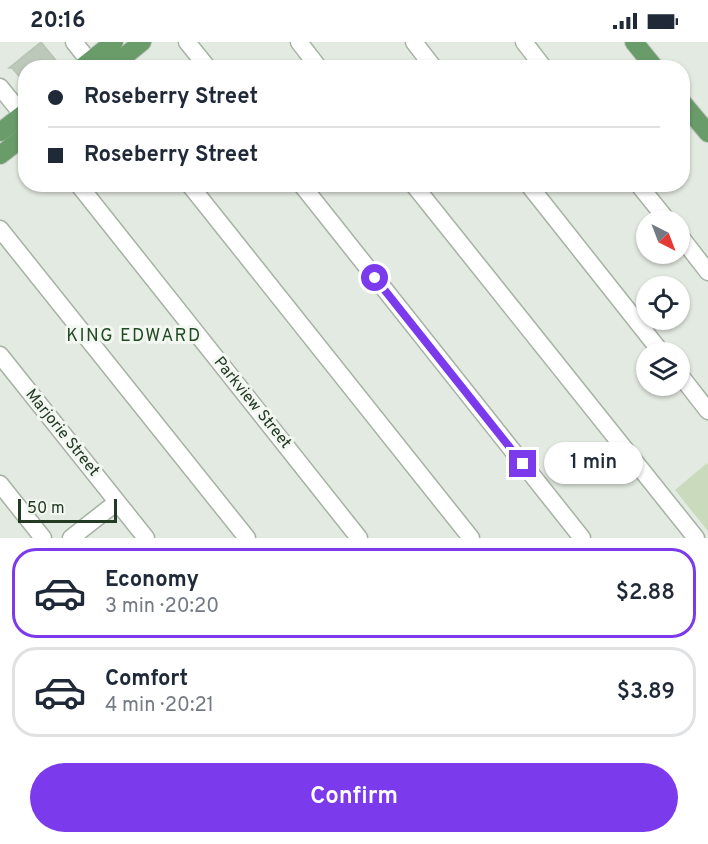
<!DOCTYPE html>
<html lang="en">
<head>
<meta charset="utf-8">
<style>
	:root { --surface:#fff; --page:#f6f6f7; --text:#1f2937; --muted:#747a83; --line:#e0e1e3; --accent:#7c3aed }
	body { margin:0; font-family:Overpass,sans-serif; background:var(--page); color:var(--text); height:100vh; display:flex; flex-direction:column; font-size:22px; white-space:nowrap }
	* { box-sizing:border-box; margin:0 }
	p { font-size:20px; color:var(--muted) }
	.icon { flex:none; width:33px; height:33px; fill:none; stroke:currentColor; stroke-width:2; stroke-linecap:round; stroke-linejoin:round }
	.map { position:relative; height:496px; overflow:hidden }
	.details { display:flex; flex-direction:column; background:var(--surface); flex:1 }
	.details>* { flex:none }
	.top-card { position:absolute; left:18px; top:18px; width:672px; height:132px; border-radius:24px; box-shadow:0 2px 4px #0004; display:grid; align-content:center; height:132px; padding:0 30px; background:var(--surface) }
	.needle { width:39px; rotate:138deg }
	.buttons { position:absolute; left:636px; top:168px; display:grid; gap:12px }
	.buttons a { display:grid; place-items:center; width:54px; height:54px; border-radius:50%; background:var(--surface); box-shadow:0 2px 4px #0004; font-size:30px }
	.scale { position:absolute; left:18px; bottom:15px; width:99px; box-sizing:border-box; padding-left:6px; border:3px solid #233a23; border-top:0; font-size:16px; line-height:21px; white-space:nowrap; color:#233a23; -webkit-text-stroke:4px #f3f7f2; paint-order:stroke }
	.end { position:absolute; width:27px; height:27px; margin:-14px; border:8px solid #7c3aed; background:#fff; box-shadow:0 0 0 3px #fff }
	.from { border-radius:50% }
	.bubble { position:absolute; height:42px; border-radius:21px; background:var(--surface); box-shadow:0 2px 4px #0004; font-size:20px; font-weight:600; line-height:42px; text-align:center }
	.top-card b { display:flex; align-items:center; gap:21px; height:57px; font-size:22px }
	.top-card b+b { border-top:2px solid var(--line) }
	.top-card i { width:15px; height:15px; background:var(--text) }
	ul { padding:10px 0 0; list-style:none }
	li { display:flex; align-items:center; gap:18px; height:90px; margin:0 12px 9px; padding:0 18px; border:3px solid var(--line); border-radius:24px }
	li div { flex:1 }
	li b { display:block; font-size:22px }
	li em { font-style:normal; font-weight:600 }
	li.active { border-color:var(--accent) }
	li>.icon { width:54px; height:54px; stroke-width:1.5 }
	.cta { display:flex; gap:12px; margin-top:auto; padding:12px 30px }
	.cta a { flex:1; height:69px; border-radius:36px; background:var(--accent); color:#fff; font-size:24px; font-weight:600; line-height:69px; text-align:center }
	.status { display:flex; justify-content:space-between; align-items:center; height:42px; padding:0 30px; background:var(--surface); direction:ltr }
	.status svg { height:16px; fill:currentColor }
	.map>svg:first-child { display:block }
	.green { fill:#cadabc }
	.building { fill:#bcc8ba; stroke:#b7c3b5; stroke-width:1.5 }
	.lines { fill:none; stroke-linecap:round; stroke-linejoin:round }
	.minor-casing { stroke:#a6b2a4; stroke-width:19 }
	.major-casing { stroke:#c1c8c1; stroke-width:20 }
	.minor { stroke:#fff; stroke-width:16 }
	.major { stroke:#6a9c6a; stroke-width:18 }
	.route { stroke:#7c3aed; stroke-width:8 }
	.labels { text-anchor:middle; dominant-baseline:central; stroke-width:6; stroke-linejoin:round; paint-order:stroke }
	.street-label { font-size:16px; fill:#233a23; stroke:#f3f7f2 }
	.neighbourhood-label { font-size:18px; letter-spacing:1.5px; fill:#214a22; stroke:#f3f7f2 }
</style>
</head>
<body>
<div class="status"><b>20:16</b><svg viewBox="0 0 49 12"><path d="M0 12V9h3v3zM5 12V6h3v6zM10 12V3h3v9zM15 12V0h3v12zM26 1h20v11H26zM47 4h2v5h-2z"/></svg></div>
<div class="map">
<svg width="708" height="496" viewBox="0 0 708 496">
	<rect width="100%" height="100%" fill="#e3eae1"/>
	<path class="green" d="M707,421l1,2v66l-33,-41z"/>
	<path class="building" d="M41,0l17,21 -6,5h-26v16l-14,-16h-3z"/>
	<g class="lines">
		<defs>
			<path id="minor" d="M74,0l15,19
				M187,0l21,26
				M299,0l20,26
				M414,0l20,26
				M524,0l20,26
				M0,45l26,32
				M78,142l281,354
				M189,142l282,354
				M301,142l281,354
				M413,142l283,354
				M528,142l133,168
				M638,142l29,36
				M0,187l247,309
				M680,194l28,36
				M0,313l146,183
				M680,333l28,36
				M0,442l43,54
				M71,496l46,-36"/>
			<path id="major" d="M634,0l21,26
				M81,26l33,-26
				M110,26l32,-26
				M682,60l26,31
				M0,90l26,-20
				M0,113l26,-20"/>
		</defs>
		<use href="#minor" class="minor-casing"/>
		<use href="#major" class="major-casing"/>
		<use href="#minor" class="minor"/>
		<use href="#major" class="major"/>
	</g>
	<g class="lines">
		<path class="route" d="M375,236l148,186"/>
	</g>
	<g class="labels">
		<g class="street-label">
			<text transform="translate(252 361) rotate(51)">Parkview Street</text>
			<text transform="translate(62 391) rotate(51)">Marjorie Street</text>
		</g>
		<g class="neighbourhood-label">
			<text x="134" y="294">KING EDWARD</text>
		</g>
	</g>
</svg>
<div class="buttons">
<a><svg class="needle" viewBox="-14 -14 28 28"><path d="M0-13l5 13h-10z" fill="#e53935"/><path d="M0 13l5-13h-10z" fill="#747a83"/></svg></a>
<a><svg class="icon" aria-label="locate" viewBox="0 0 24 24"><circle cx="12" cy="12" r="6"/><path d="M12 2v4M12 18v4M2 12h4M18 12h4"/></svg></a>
<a><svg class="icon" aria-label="layers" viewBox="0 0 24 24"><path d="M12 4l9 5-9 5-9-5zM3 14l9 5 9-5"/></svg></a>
</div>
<div class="scale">50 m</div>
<i class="end from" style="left:375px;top:236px"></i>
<i class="end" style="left:523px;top:422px"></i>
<div class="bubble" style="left:544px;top:400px;width:99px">1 min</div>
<div class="top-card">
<b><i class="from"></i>Roseberry Street</b>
<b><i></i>Roseberry Street</b>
</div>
</div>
<section class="details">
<ul>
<li class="active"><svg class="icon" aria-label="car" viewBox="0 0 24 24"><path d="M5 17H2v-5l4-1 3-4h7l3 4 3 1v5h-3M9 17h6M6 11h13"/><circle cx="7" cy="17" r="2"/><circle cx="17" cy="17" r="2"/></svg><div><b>Economy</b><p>3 min · 20:20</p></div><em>$2.88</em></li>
<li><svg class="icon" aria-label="car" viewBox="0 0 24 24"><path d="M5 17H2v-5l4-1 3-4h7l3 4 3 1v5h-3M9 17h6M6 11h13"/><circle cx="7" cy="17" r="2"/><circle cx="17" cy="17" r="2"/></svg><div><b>Comfort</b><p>4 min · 20:21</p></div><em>$3.89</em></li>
</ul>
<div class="cta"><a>Confirm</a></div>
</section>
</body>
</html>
